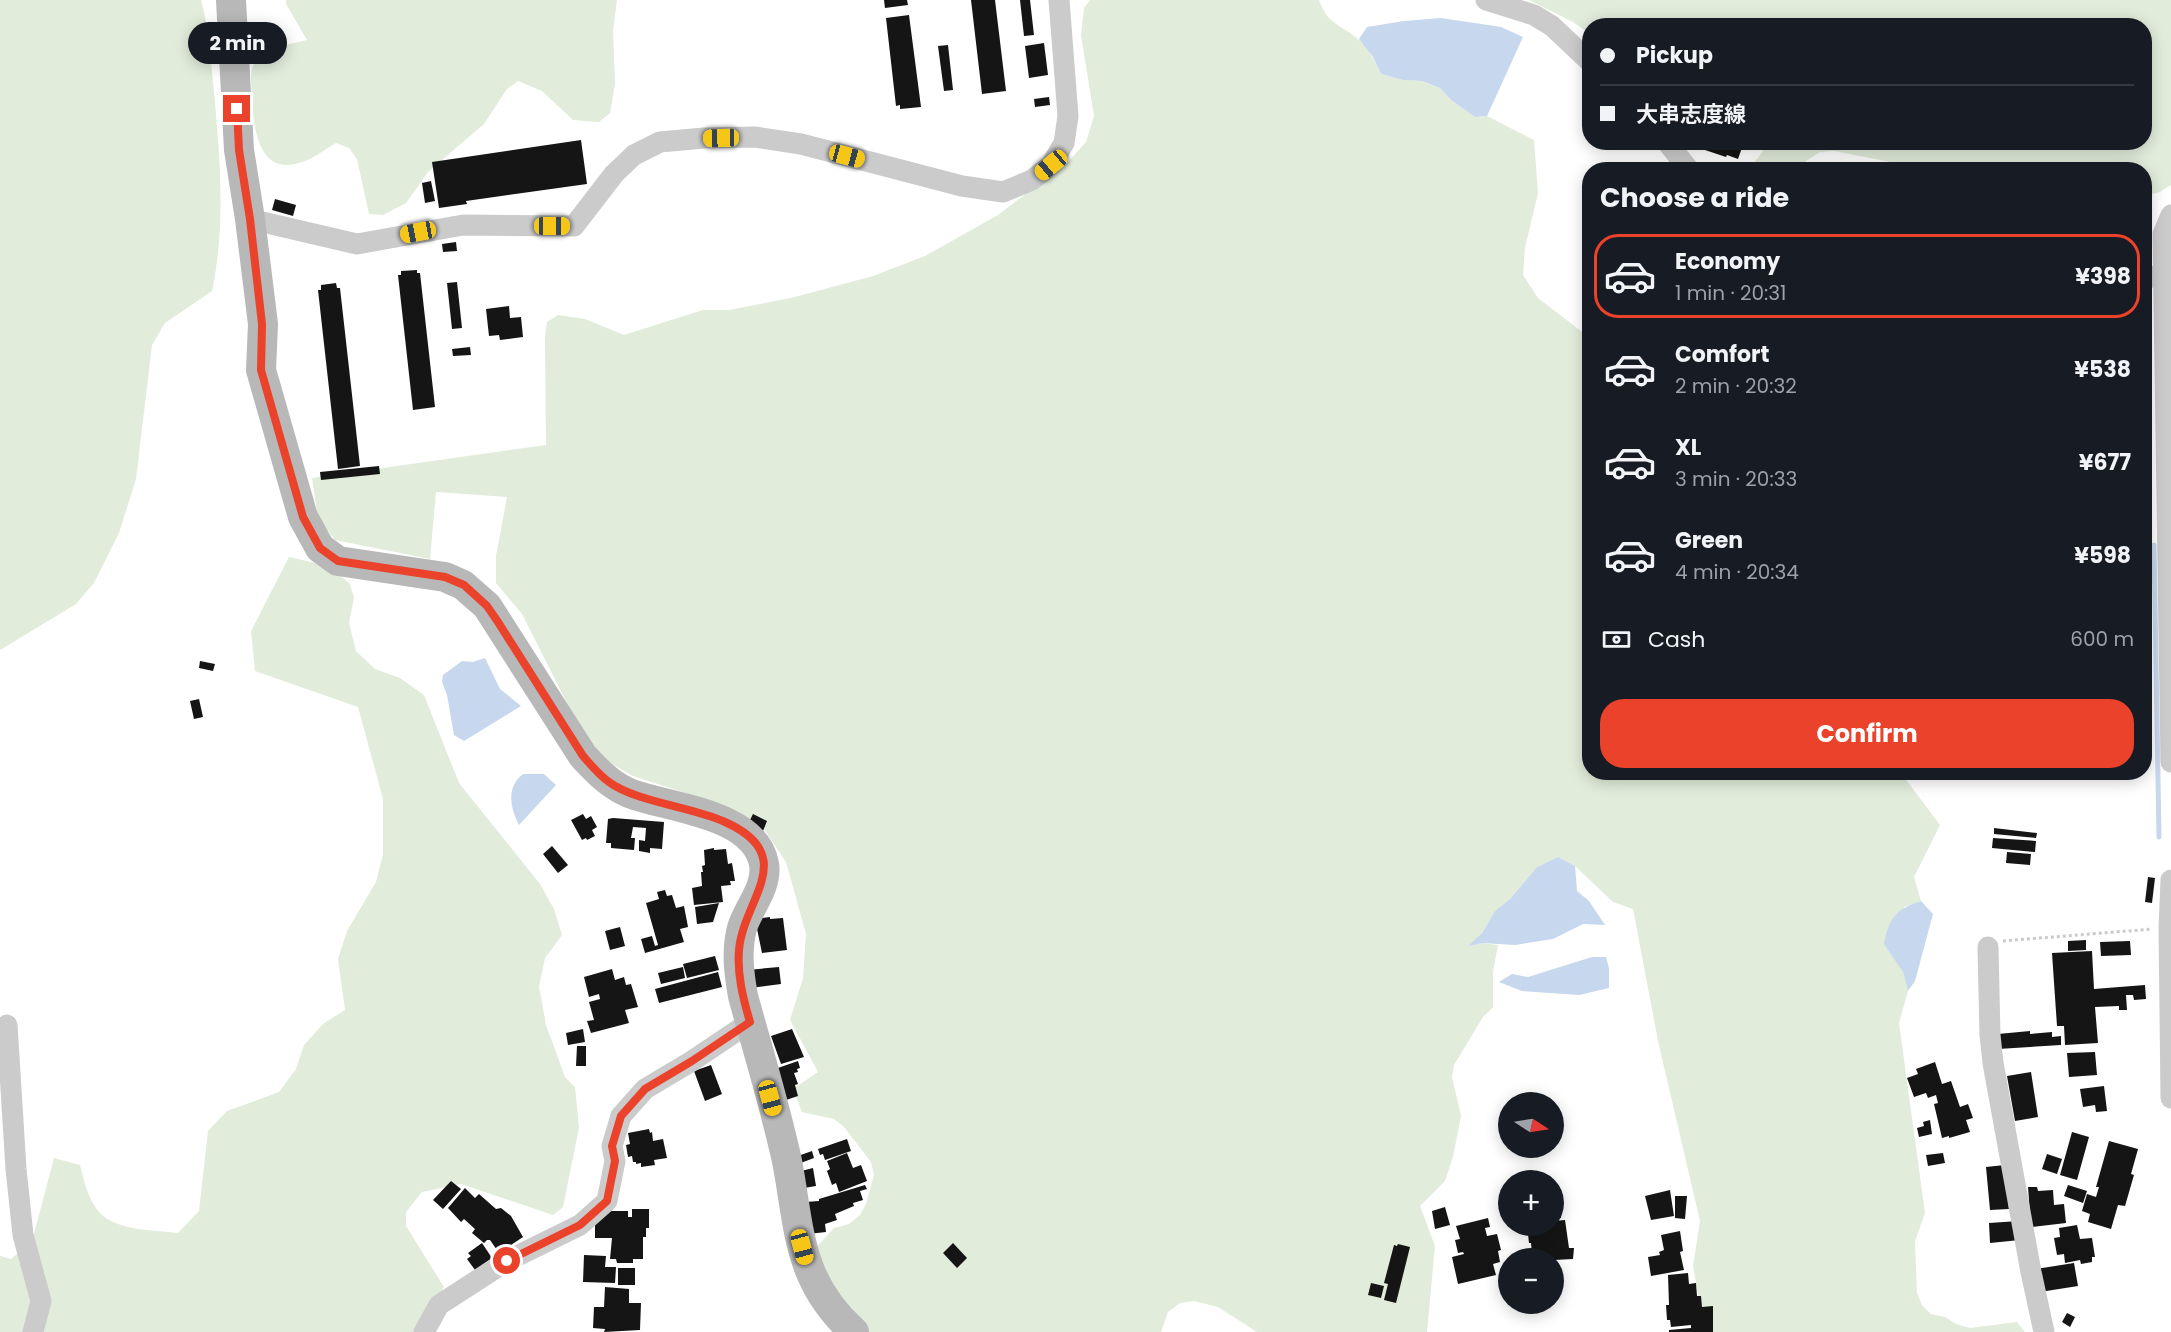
<!DOCTYPE html>
<html lang="en">
<head>
<meta charset="utf-8">
<style>
	:root { --surface:#171b24; --page:#20242c; --text:#f1f3f6; --muted:#9ea1a6; --line:#363941; --accent:#ea422b }
	body { margin:0; font-family:Poppins,"Noto Sans JP",sans-serif; background:var(--page); color:var(--text); height:100vh; display:flex; flex-direction:column; font-size:22px; white-space:nowrap }
	* { box-sizing:border-box; margin:0 }
	p { font-size:20px; color:var(--muted) }
	.icon { flex:none; width:33px; height:33px; fill:none; stroke:currentColor; stroke-width:2; stroke-linecap:round; stroke-linejoin:round }
	.map { position:relative; flex:1; overflow:hidden }
	.sheet { position:absolute; left:1582px; top:162px; width:570px; height:618px; display:flex; flex-direction:column; background:var(--surface); border-radius:24px; box-shadow:0 3px 15px #0003 }
	.sheet>* { flex:none }
	.banner { position:absolute; left:1582px; top:18px; width:570px; height:132px; border-radius:24px; box-shadow:0 3px 15px #0003; display:grid; align-content:center; height:132px; padding:0 18px; background:var(--surface) }
	.needle { width:39px; rotate:102deg }
	.fabs { position:absolute; left:1498px; top:1092px; display:grid; gap:12px }
	.fabs a { display:grid; place-items:center; width:66px; height:66px; border-radius:50%; background:var(--surface); box-shadow:0 3px 15px #0003; font-size:30px }
	.end { position:absolute; width:27px; height:27px; margin:-14px; border:8px solid #ea422b; background:#fff; box-shadow:0 0 0 3px #fff }
	.from { border-radius:50% }
	.bubble { position:absolute; height:42px; border-radius:21px; background:var(--surface); box-shadow:0 3px 15px #0003; font-size:20px; font-weight:700; line-height:42px; text-align:center }
	.car { position:absolute; width:18px; height:36px; margin:-18px -9px; border-radius:8px; box-shadow:0 0 4px 2px #0007; background:linear-gradient(#f5c518 24%,#345 0 40%,#f5c518 0 76%,#345 0 86%,#f5c518 0) }
	.banner b { display:flex; align-items:center; gap:21px; height:57px; font-size:22px }
	.banner b+b { border-top:2px solid var(--line) }
	.banner i { width:15px; height:15px; background:var(--text) }
	ul { padding:0; list-style:none }
	li { display:flex; align-items:center; gap:18px; height:84px; margin:0 12px 9px; padding:0 6px; border:3px solid transparent; border-radius:24px }
	li div { flex:1 }
	li b { display:block; font-size:22px }
	li em { font-style:normal; font-weight:700 }
	li.selected { border-color:var(--accent) }
	li>.icon { width:54px; height:54px; stroke-width:1.5 }
	h2 { padding:0 18px; font-size:27px; line-height:72px }
	.pay { display:flex; align-items:center; gap:15px; height:66px; padding:0 18px; font-size:22px }
	.pay p { margin-inline-start:auto }
	.button { display:flex; gap:12px; margin-top:auto; padding:12px 18px }
	.button a { flex:1; height:69px; border-radius:24px; background:var(--accent); color:#fff; font-size:24px; font-weight:700; line-height:69px; text-align:center }
	.map>svg:first-child { display:block }
	.green { fill:#e1ecdb }
	.water { fill:#c7d7ed }
	.lines { fill:none; stroke-linecap:round; stroke-linejoin:round }
	.stream { stroke:#c7d7ed; stroke-width:5 }
	.building { fill:#151515 }
	.path { stroke:#cbcbcb; stroke-width:3; stroke-dasharray:3 3; stroke-linecap:butt }
	.street { stroke:#cbcbcb; stroke-width:21 }
	.secondary { stroke:#b8b8b8; stroke-width:30 }
	.route { stroke:#ea422b; stroke-width:8 }
</style>
</head>
<body>
<div class="map">
<svg width="2171" height="1332" viewBox="0 0 2171 1332">
	<rect width="100%" height="100%" fill="#fff"/>
	<path class="green" d="M0,0h201c8,30 10,61 13,92 6,65 12,134 -2,199l-47,32 -13,22 -16,134 -17,54 -25,50 -18,21 -76,46z
		M286,0h331l-4,31 2,53 -5,29 -11,9 -26,-2 -31,-29 -24,-10 -11,8 -23,35 -56,48 -22,31 -23,12 -14,-1 -12,-55 -8,-11 -13,-5c-11,6 -24,17 -37,20 -40,12 -45,-34 -47,-62 0,-12 -4,-30 4,-41 10,-13 36,-16 51,-20l-21,-36z
		M1090,0h229c9,25 20,23 39,39 10,9 17,22 23,35l22,6 19,1 18,7 11,12 24,17 12,-1 47,24 4,53 -13,55 -2,27 15,23 52,40v434l311,1 39,52 -26,52 7,24 -17,6 -7,55 6,10 5,19 -9,32 26,190 -10,28 2,52 5,12 9,9 14,3 11,7 14,4 47,-6 8,10h-320l-12,-66 7,-45 -42,-180 -25,-132 -20,-7 -38,-36 -17,-9 -21,10 -27,32 -15,12 -13,22 -13,12 13,-2 16,2 -5,27v35l-10,10 -29,48 -2,12 9,39 -8,41 -8,24 -25,25 15,40 -8,86h-170l-39,-25 -24,-6 -14,2 -12,9 -7,20h-306l-42,-81 21,-23 15,-4 11,-9 6,-11 8,-29 -3,-13 -27,-35 -10,-8 -32,-7 -9,-23 25,-17 -28,-52 13,-42 3,-44 -20,-72 -24,-36 -36,-20 -93,-30 -23,-13 -22,-18 -66,-131 -26,-31v-27l11,-59 -71,-5 -6,67 -95,-19 -17,-22 -6,-40 234,-33 -1,-109 2,-14 11,-7 27,4 39,16 79,-25h26l62,-12 82,-22 52,-20 73,-41 70,-53 18,-20 8,-26 -13,-81 3,-27z
		M1529,0h642v185l-11,7 -15,4v-26l-219,-1 -92,-18 -14,1 -26,17h-41v-5l16,-21 376,-1v-116h-555v8l-17,-12z
		M289,557l40,9 21,18 4,14 -5,25 7,28 19,18 25,9 24,17 35,88 81,101 14,25 8,26 -17,23 -6,28 7,39 19,52 10,10 4,41 -16,79 -10,8 -92,-31 -39,8 -16,20v14l38,61 -26,45h-418v-76l11,3 21,-18 22,-83 26,7c4,16 8,35 20,48 17,18 55,17 78,20l21,-22 9,-80 19,-20 52,-19 17,-23 8,-24 19,-21 22,-14 -7,-51 9,-28 29,-49 7,-28v-55l-25,-92 -103,-36 -4,-40z"/>
	<path class="water" d="M1441,18l60,9 22,10 -36,79 -12,1 -24,-17 -11,-12 -18,-7 -19,-1 -22,-6 -8,-17 -14,-18 8,-12 37,-6z
		M485,658l15,31 21,17 -57,35 -10,-6 -7,-40 -5,-13 1,-7 19,-14 11,1z
		M523,774h21l12,11 -37,40c-9,-18 -13,-38 4,-51z
		M1558,857l17,9 2,25 12,10 16,24 -22,-1 -30,15 -38,6 -33,-2 -14,3 14,-13 13,-22 15,-12 27,-32z
		M1921,901l12,13 -18,67 -7,10 -5,-19 -19,-28c5,-26 12,-35 37,-43z
		M1592,957h14l3,11v20l-30,7 -57,-4 -23,-9 13,-8 16,3z"/>
	<g class="lines">
		<path class="stream" d="M2154,545l5,292"/>
	</g>
	<path class="building" d="M884,0h23l1,5 -23,3z
		M971,0h24l11,91 -24,3z
		M1020,0h10l4,35 -10,1z
		M909,15l12,92 -21,2v-4l-4,1 -10,-88z
		M1044,43l4,32 -19,3 -4,-32z
		M948,45l5,45 -9,1 -6,-45z
		M1049,97l1,8 -15,2 -1,-8z
		M581,140l6,44 -121,17 1,3 -28,4 -7,-46z
		M1695,142h49l-6,17 -11,-4 -1,2 -33,-11z
		M431,181l4,20 -10,2 -3,-20z
		M275,199l21,6 -3,11 -21,-6z
		M456,242l1,9 -14,1 -1,-8z
		M417,270v3h3l15,134 -22,3 -15,-135h3v-4z
		M457,282l5,46 -10,1 -5,-46z
		M336,283l1,5h3l20,178 -22,3 -20,-179h3v-5z
		M509,306l1,12 11,-1 2,20 -23,3 -1,-5 -10,1 -3,-27z
		M470,347l1,8 -18,1 -1,-7z
		M379,466l1,8 -59,6 -1,-8z
		M2145,574h4v24h-4z
		M200,661l15,3 -2,7 -14,-3z
		M199,699l4,18 -9,2 -4,-18z
		M583,814l3,5 5,-3 6,11 -5,3 3,6 -8,4 -1,-2 -4,2 -11,-20z
		M753,814l14,7 -4,10 -15,-7z
		M613,818l51,4 -2,27 -12,-1v5l-11,-2v-11l6,1 1,-13 -13,-1 -2,11h4l-1,12 -23,-2v-5h-5l2,-24z
		M1994,828l43,5 -1,5 -42,-4z
		M1993,838l43,3 -1,11 -43,-4z
		M552,846l16,19 -10,8 -15,-19z
		M714,848v2l12,-1 2,15 4,-1 3,18h-5l1,4 -10,1 2,16 -29,3 -2,-17 10,-2 -1,-14h2l-1,-6 3,-1 -1,-15z
		M2007,852l24,2 -1,11 -24,-2z
		M2148,877l7,1 -3,25 -7,-1z
		M665,890l2,6 5,-1 4,13 8,-2 4,21 -8,2 4,13 -39,11 -4,-14 11,-3 3,10 3,-1 -12,-42 13,-4 -2,-7z
		M719,903l-6,19 -16,2 -2,-17z
		M770,917v2l13,-1 4,32 -25,3 -7,-34z
		M620,927l5,19 -15,4 -5,-19z
		M2086,940v10l-18,1v-10z
		M2130,941l1,14 -30,1 -1,-14z
		M2092,951l2,38 51,-4 1,14 -12,1 -1,-5h-7l1,15h-8v-4l-24,1 3,36 -33,2 -1,-19h-7l-5,-73z
		M715,956l4,14 -32,8 -4,-14z
		M683,967l2,11 -24,6 -3,-11z
		M779,967l2,17 -31,4 -3,-18z
		M612,969l3,11 9,-3 2,8 5,-1 7,23 -13,3 4,13 -38,10 -4,-12 7,-1 -5,-18 11,-3 -1,-5 -10,3 -5,-20z
		M718,972l4,15 -63,16 -4,-14z
		M583,1029l2,13 -17,3 -2,-12z
		M792,1029l12,28 -23,7 -10,-28z
		M2030,1031v3l22,-2v5l9,-1v9l-63,4v-15z
		M577,1046h9v20h-10z
		M2095,1052l2,23 -28,2 -2,-24z
		M798,1061l2,7 -3,1 1,3 -4,1 4,11 -3,1 3,11 -15,5 -11,-31z
		M1935,1062l7,22 9,-3 9,26 8,-3 5,14 -7,2 4,12 -21,6v-2l-7,2 -8,-34 4,-1 -2,-8 -8,3 -2,-5 -12,4 -7,-19 11,-4 -2,-5z
		M711,1065l11,29 -17,7 -11,-30z
		M2031,1072l7,45 -23,4 -8,-45z
		M2104,1086l3,25 -11,1 -1,-7 -12,2 -3,-18z
		M1930,1120l2,14 -13,3 -2,-9 7,-2 -1,-4z
		M649,1129l1,4 2,-1 1,9 10,-2 4,19 -13,2 1,5 -14,2v-4l-5,1v-2h-3l-1,-6 -4,1 -2,-12 4,-1 -2,-11z
		M2072,1132l17,5 -12,43 -17,-5z
		M847,1139l4,12 -26,9 -2,-6 -3,1 -2,-6z
		M2109,1141l29,8 -7,25 3,1 -9,31 -7,-1 -7,24 -23,-7 2,-8 -8,-3 5,-17 9,3 3,-10h-3z
		M812,1151l2,7 -16,6 -3,-7z
		M847,1153l6,15 8,-3 6,16 -28,11 -3,-9 -4,2 -5,-14 3,-2 -3,-8z
		M1943,1153l2,10 -17,3 -2,-11z
		M2047,1154l15,5 -5,15 -15,-5z
		M2005,1165l4,44 -19,1 -4,-43z
		M813,1168l3,18 -12,2 -3,-17z
		M451,1181l10,8 -18,20 -10,-9z
		M865,1185l2,4 -7,2 3,9 -10,3 1,3 -19,8 2,6 -12,4 1,8 -18,2 -3,-32 14,-1v-2z
		M2068,1185l19,6 -4,12 -19,-7z
		M2028,1187h9l1,4 15,-1 1,15 10,-1 2,19 -35,4z
		M465,1188l10,10 4,-4 17,15 5,-1 10,8 12,21 -24,16 -9,-13h-3l-3,3 -12,-10 3,-4 -11,-10 -3,3 -13,-14z
		M1670,1190l4,26 -23,4 -6,-24z
		M1675,1196h12l-2,23 -10,-1z
		M1559,1201l2,17h-7v-16z
		M1445,1207l5,18 -15,4 -3,-18z
		M632,1209h17v19h-3v9h-3v22h-10v4h-16l-1,-4h-6l2,-21h-17v-27h33v6h4z
		M1488,1218l2,9 -5,1 2,8 10,-2 4,16 -3,1 2,11 -7,2 3,11 -38,9 -6,-27 12,-3 -1,-2 -5,1 -3,-13 5,-1 -4,-13z
		M1565,1220l4,28h5l-1,11 -19,1 -7,-2 -1,-5 -14,1 -1,-11h-2l-1,-9h6l-1,-8h21v-5z
		M2019,1221l1,19 -30,3 -1,-20z
		M2077,1225l3,14 12,-1 3,19h-3v5l-11,2 -1,-4 -15,3 -1,-9 -7,1 -3,-17 6,-1 -1,-9z
		M1680,1231l3,20 -3,1 4,18 -33,6 -3,-19 12,-2 -1,-3 5,-2 -3,-15z
		M482,1243l10,15 -17,12 -8,-11 4,-3 -3,-3z
		M953,1243l14,15 -10,10 -14,-15z
		M1398,1244l12,3 -14,56 -12,-3 4,-16 -4,-1 10,-38 3,1z
		M584,1255l22,1 -1,11h11l-1,16 -32,-1z
		M2074,1263l4,23 -38,6 -4,-23z
		M618,1268h17v17h-17z
		M1688,1273l1,11 7,-1 1,13h4l1,11 11,-1v26h-44v-2l22,-2v-3l-20,2 -1,-7h-3l-1,-15h3l-1,-30z
		M1371,1283l13,3 -3,12 -13,-3z
		M605,1287l24,2v14h12l-1,27 -36,2 1,-3 -12,-1 1,-21h10z
		M2067,1313l8,4 -5,10 -8,-5z"/>
	<g class="lines">
		<path class="path" d="M2003,941l149,-12"/>
		<path class="street" d="M1486,0l48,15 18,11 38,36
			M1667,142l22,28
			M2171,215l-8,19 8,528
			M250,219l107,25 106,-19 111,1 40,-52 20,-19 26,-13 44,-4 51,-1 46,7 161,42 41,6 29,-12 19,-15 13,-22 4,-27 -9,-116
			M2145,279l26,-8
			M2171,880l-2,48 2,170
			M1988,947l2,88 3,28 38,209 13,60
			M7,1025l9,144 7,66 18,66 -8,31
			M424,1332l15,-27 68,-44 73,-36 27,-24 8,-40 -3,-15 9,-30 24,-27 47,-28 58,-39"/>
		<path class="secondary" d="M231,0l8,150 11,69 13,105 -2,46 42,147 17,31 18,13 107,16 18,8 24,21 96,150c14,15 27,29 46,37 39,15 126,20 135,71 4,23 -16,44 -22,64 -6,23 -3,46 1,68 15,55 32,110 44,165 13,68 10,120 67,171"/>
	</g>
	<g class="lines">
		<path class="route" d="M237,109l2,41 11,69 12,105 -1,46 42,147 17,31 18,13 107,16 19,8 11,10 12,11 11,16 85,134c8,9 16,19 26,26 27,20 83,25 116,40 76,34 18,77 14,128 -2,25 4,48 11,72l-58,39 -47,28 -24,27 -9,30 3,15 -8,40 -27,24 -73,36"/>
	</g>
</svg>
<div class="fabs">
<a><svg class="needle" viewBox="-14 -14 28 28"><path d="M0-13l5 13h-10z" fill="#e53935"/><path d="M0 13l5-13h-10z" fill="#9ea1a6"/></svg></a>
<a>+</a>
<a>−</a>
</div>
<i class="end from" style="left:507px;top:1261px"></i>
<i class="end" style="left:237px;top:109px"></i>
<div class="bubble" style="left:188px;top:22px;width:99px">2 min</div>
<i class="car" style="left:721px;top:138px;rotate:269deg"></i>
<i class="car" style="left:847px;top:156px;rotate:105deg"></i>
<i class="car" style="left:1051px;top:165px;rotate:230deg"></i>
<i class="car" style="left:552px;top:226px;rotate:90deg"></i>
<i class="car" style="left:418px;top:232px;rotate:259deg"></i>
<i class="car" style="left:770px;top:1098px;rotate:165deg"></i>
<i class="car" style="left:802px;top:1247px;rotate:165deg"></i>
<div class="banner">
<b><i class="from"></i>Pickup</b>
<b><i></i>大串志度線</b>
</div>
<section class="sheet">
<h2>Choose a ride</h2>
<ul>
<li class="selected"><svg class="icon" aria-label="car" viewBox="0 0 24 24"><path d="M5 17H2v-5l4-1 3-4h7l3 4 3 1v5h-3M9 17h6M6 11h13"/><circle cx="7" cy="17" r="2"/><circle cx="17" cy="17" r="2"/></svg><div><b>Economy</b><p>1 min · 20:31</p></div><em>¥398</em></li>
<li><svg class="icon" aria-label="car" viewBox="0 0 24 24"><path d="M5 17H2v-5l4-1 3-4h7l3 4 3 1v5h-3M9 17h6M6 11h13"/><circle cx="7" cy="17" r="2"/><circle cx="17" cy="17" r="2"/></svg><div><b>Comfort</b><p>2 min · 20:32</p></div><em>¥538</em></li>
<li><svg class="icon" aria-label="car" viewBox="0 0 24 24"><path d="M5 17H2v-5l4-1 3-4h7l3 4 3 1v5h-3M9 17h6M6 11h13"/><circle cx="7" cy="17" r="2"/><circle cx="17" cy="17" r="2"/></svg><div><b>XL</b><p>3 min · 20:33</p></div><em>¥677</em></li>
<li><svg class="icon" aria-label="car" viewBox="0 0 24 24"><path d="M5 17H2v-5l4-1 3-4h7l3 4 3 1v5h-3M9 17h6M6 11h13"/><circle cx="7" cy="17" r="2"/><circle cx="17" cy="17" r="2"/></svg><div><b>Green</b><p>4 min · 20:34</p></div><em>¥598</em></li>
</ul>
<div class="pay"><svg class="icon" aria-label="cash" viewBox="0 0 24 24"><path d="M3 7h18v10H3z"/><circle cx="12" cy="12" r="2"/></svg>Cash<p>600 m</p></div>
<div class="button"><a>Confirm</a></div>
</section>
</div>
</body>
</html>
